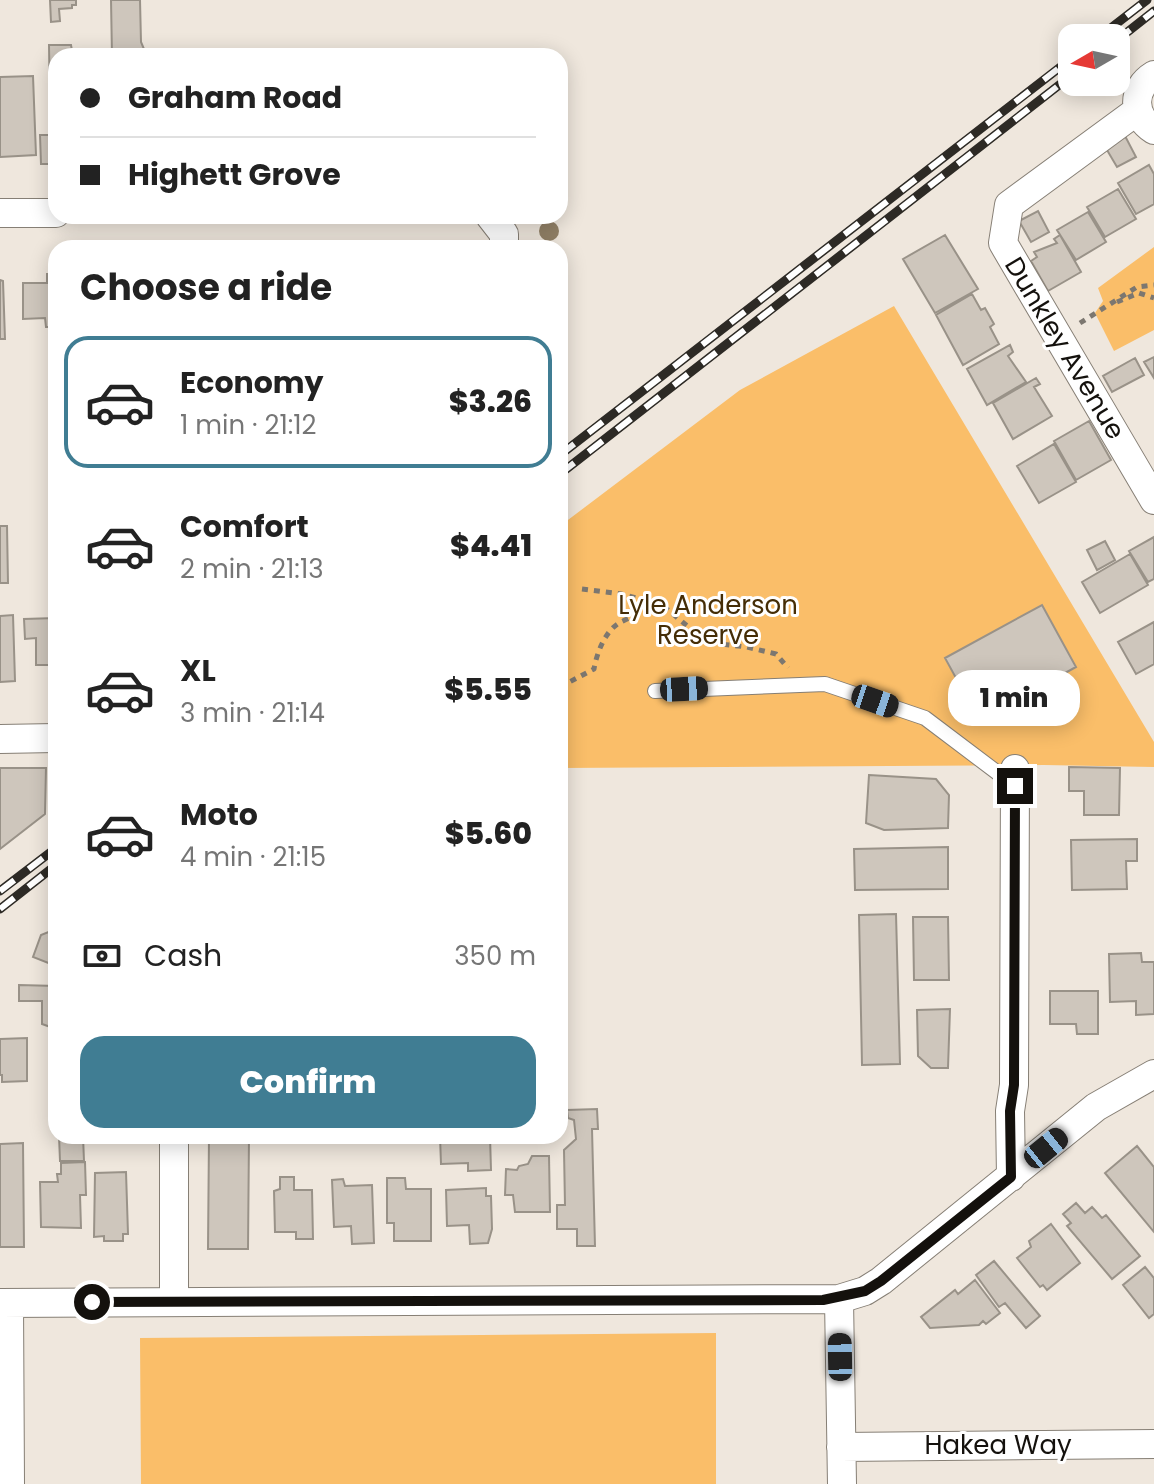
<!DOCTYPE html>
<html lang="en">
<head>
<meta charset="utf-8">
<style>
	:root { --surface:#fff; --page:#f2f2f2; --text:#222; --muted:#767676; --line:#e0e0e0; --accent:#407d93 }
	body { margin:0; font-family:Poppins,sans-serif; background:var(--page); color:var(--text); height:100vh; display:flex; flex-direction:column; font-size:30px; white-space:nowrap }
	* { box-sizing:border-box; margin:0 }
	p { font-size:26px; color:var(--muted) }
	.icon { flex:none; width:44px; height:44px; fill:none; stroke:currentColor; stroke-width:2; stroke-linecap:round; stroke-linejoin:round }
	.map { position:relative; flex:1; overflow:hidden }
	.panel { position:absolute; left:48px; top:240px; width:520px; height:904px; display:flex; flex-direction:column; background:var(--surface); border-radius:24px; box-shadow:0 4px 20px #0003 }
	.panel>* { flex:none }
	.guide { position:absolute; left:48px; top:48px; width:520px; height:176px; border-radius:24px; box-shadow:0 4px 20px #0003; display:grid; align-content:center; height:176px; padding:0 32px; background:var(--surface) }
	.needle { width:52px; rotate:261deg }
	.controls { position:absolute; left:1058px; top:24px; display:grid; gap:16px }
	.controls a { display:grid; place-items:center; width:72px; height:72px; border-radius:16px; background:var(--surface); box-shadow:0 4px 20px #0003; font-size:40px }
	.end { position:absolute; width:36px; height:36px; margin:-18px; border:10px solid #14110d; background:#fff; box-shadow:0 0 0 4px #fff }
	.from { border-radius:50% }
	.bubble { position:absolute; height:56px; border-radius:24px; background:var(--surface); box-shadow:0 4px 20px #0003; font-size:26px; font-weight:800; line-height:56px; text-align:center }
	.car { position:absolute; width:24px; height:48px; margin:-24px -12px; border-radius:10px; box-shadow:0 0 6px 2px #0007; background:linear-gradient(#222 24%,#8ab4d8 0 40%,#222 0 76%,#8ab4d8 0 86%,#222 0) }
	.guide b { display:flex; align-items:center; gap:28px; height:76px; font-size:30px }
	.guide b+b { border-top:2px solid var(--line) }
	.guide i { width:20px; height:20px; background:var(--text) }
	ul { padding:0; list-style:none }
	li { display:flex; align-items:center; gap:24px; height:132px; margin:0 16px 12px; padding:0 16px; border:4px solid transparent; border-radius:24px }
	li div { flex:1 }
	li b { display:block; font-size:30px }
	li em { font-style:normal; font-weight:800 }
	li.selected { border-color:var(--accent) }
	li>.icon { width:72px; height:72px; stroke-width:1.5 }
	h2 { padding:0 32px; font-size:36px; line-height:96px }
	.pay { display:flex; align-items:center; gap:20px; height:88px; padding:0 32px; font-size:30px }
	.pay p { margin-inline-start:auto }
	.cta { display:flex; gap:16px; margin-top:auto; padding:16px 32px }
	.cta a { flex:1; height:92px; border-radius:24px; background:var(--accent); color:#fff; font-size:32px; font-weight:800; line-height:92px; text-align:center }
	.map>svg:first-child { display:block }
	.green { fill:#fabe69 }
	.building { fill:#cec6bc; stroke:#999288; stroke-width:2 }
	.lines { fill:none; stroke-linecap:round; stroke-linejoin:round }
	.service-casing { stroke:#867f75; stroke-width:16 }
	.minor-casing { stroke:#867f75; stroke-width:30 }
	.path { stroke:#7c7770; stroke-width:5; stroke-dasharray:6 6; stroke-linecap:butt }
	.service { stroke:#fff; stroke-width:14 }
	.minor { stroke:#fff; stroke-width:28 }
	.rail-casing { stroke:#2d2a25; stroke-width:9 }
	.rail { stroke:#fff; stroke-width:6; stroke-dasharray:18; stroke-linecap:butt }
	.tree { fill:#928167 }
	.route { stroke:#14110d; stroke-width:10 }
	.labels { text-anchor:middle; dominant-baseline:central; stroke-width:6; stroke-linejoin:round; paint-order:stroke }
	.street-label { font-size:26px; fill:#14110d; stroke:#fff }
	.park-label { font-size:26px; fill:#452d06; stroke:#fff }
</style>
</head>
<body>
<div class="map">
<svg width="1154" height="1484" viewBox="0 0 1154 1484">
	<rect width="100%" height="100%" fill="#efe7dd"/>
	<path class="green" d="M1154,247v83l-40,21 -19,-38 8,-12 -5,-13z
		M894,306l260,436v25l-110,-2 -484,3v-242l180,-136z
		M716,1333v151h-575l-1,-146z"/>
	<path class="building" d="M50,0h26v5h-4v3l-13,1 1,12 -9,1z
		M111,0h29l1,42 5,12 50,-1v3h-84z
		M49,45h22l2,11h-17v53h-6z
		M33,76l3,79 -36,2v-80z
		M51,122h5v42h-15l-1,-29h11z
		M1124,134l12,23 -19,10 -13,-22z
		M1149,165l5,9v30l-18,10 -18,-31z
		M1118,189l18,30 -31,18 -18,-30z
		M1038,211l11,21 -18,10 -12,-21z
		M1088,212l18,30 -30,18 -19,-30z
		M945,235l33,54 -43,24 -32,-54z
		M1060,235l21,37 -33,19 -17,-30 6,-4 -3,-5 23,-9 -3,-4z
		M47,274h9v53h-10l-1,-9 -22,1v-36h24z
		M0,280l3,1 2,58h-5z
		M972,294l9,16 4,-2 9,16 -4,3 9,17 -36,21 -27,-50z
		M1010,345l3,7 -5,4 18,26 -39,23 -20,-36z
		M1154,357v21l-10,-16z
		M1135,358l9,17 -32,17 -9,-16z
		M1036,378l4,6 -6,3 18,29 -39,23 -20,-36z
		M1089,421l22,39 -35,20 -22,-39z
		M1054,444l22,38 -37,21 -22,-37z
		M0,526h7l1,57h-8z
		M1154,537v42l-6,3 -19,-31z
		M1105,541l10,19 -18,10 -10,-20z
		M1130,554l18,31 -48,28 -18,-31z
		M1042,605l34,62 -97,53 -34,-62z
		M13,615l2,66 -15,1v-66z
		M56,618v52h-2v-5h-18v-27l-11,1 -1,-20z
		M1154,622v42l-18,10 -18,-32z
		M1069,767l51,1 -1,47h-35v-24h-15z
		M0,768h46l-1,46 -45,35z
		M869,775l67,4 13,16 -1,33 -64,2 -18,-7z
		M1137,839v22h-11l1,28 -55,1 -1,-50z
		M948,847v42l-93,1 -1,-41z
		M896,914l4,150 -38,1 -3,-150z
		M913,917h35l1,63h-35z
		M56,929v37l-23,-9 8,-22z
		M1141,953l1,9h12v52l-18,1v-14l-26,1 -1,-48z
		M19,985l37,1v43l-14,-5v-23h-23z
		M1050,991h48v43h-21l-1,-10h-26z
		M950,1009l-2,59h-17l-13,-12 -1,-46z
		M27,1038v43l-25,1v-7h-2v-36z
		M597,1109l1,20h-6l3,117h-18v-17h-20v-24h8l-1,-55 12,-11 -2,-19 -6,-2 -1,-8z
		M59,1136h24l1,25h-24z
		M209,1136h40l-1,113h-40z
		M440,1136h50l1,34 -23,1v-8l-27,1z
		M23,1143l1,104h-24v-103z
		M1137,1146l17,21v65l-49,-59z
		M532,1156h17l1,56h-35l-2,-17h-8l1,-26 11,1 2,-4 9,-2z
		M85,1162l1,33h-6l1,33 -40,-1 -1,-45h18l-1,-8h4v-11z
		M126,1172l2,62h-5v7h-19v-5l-10,1 1,-64z
		M280,1177h14v13h18l1,49h-17v-7h-21l-1,-41 6,-2z
		M387,1178h18l1,11h25v52h-37v-18h-7z
		M343,1179l2,7 27,-1 2,58 -22,1 -1,-18 -17,1 -2,-47z
		M486,1188v8h5l1,33 -4,14 -18,1 -1,-19 -22,1 -1,-36z
		M1076,1203l9,10 7,-6 10,11 4,-3 34,41 -28,23 -45,-53 4,-3 -8,-9z
		M1051,1224l29,39 -33,27 -4,-5 -3,2 -23,-29 14,-11 -2,-6z
		M994,1261l46,55 -14,12 -21,-25 -6,4 -23,-32z
		M1145,1267l9,11v36l-5,4 -26,-33z
		M975,1280l25,33 -14,11 -3,-3 -4,4 -49,3 -9,-11 34,-27 3,4z"/>
	<g class="lines">
		<defs>
			<path id="service" d="M655,691l170,-7 100,34 90,68"/>
			<path id="minor" d="M1154,75c-23,14 -22,41 0,55
				M1137,111l-128,94 -6,38 151,257
				M0,213h56
				M490,216l14,18v14
				M0,739l56,-1
				M1011,1177l-1,-66 4,-26 1,-316
				M839,1299l3,185
				M174,1301v-165
				M0,1303l839,-4 26,-8 16,-10 215,-174 58,-33
				M9,1303l1,181
				M841,1447l313,-3"/>
		</defs>
		<use href="#service" class="service-casing"/>
		<use href="#minor" class="minor-casing"/>
		<path class="path" d="M1117,302l22,-9 15,5
			M1080,323l57,-36 17,-2
			M582,589l39,5 40,10 37,31 22,9 27,3 29,7 12,14
			M560,687l34,-18c3,-17 12,-41 29,-48 12,-6 22,-9 34,-17"/>
		<use href="#service" class="service"/>
		<use href="#minor" class="minor"/>
		<defs>
			<path id="rail" d="M1098,38l49,-38
				M1116,41l38,-30
				M560,455l512,-397
				M560,474l512,-399
				M0,891l56,-43
				M0,909l56,-44"/>
		</defs>
		<use href="#rail" class="rail-casing"/>
		<use href="#rail" class="rail"/>
	</g>
	<circle class="tree" cx="549" cy="231" r="10"/>
	<g class="lines">
		<path class="route" d="M92,1302l731,-2 42,-9 16,-10 130,-104 -1,-66 4,-26 1,-299"/>
	</g>
	<g class="labels">
		<g class="street-label">
			<text transform="translate(1065 348) rotate(59)">Dunkley Avenue</text>
			<text x="998" y="1445">Hakea Way</text>
		</g>
		<g class="park-label">
			<text x="708" y="605">Lyle Anderson<tspan x="708" dy="30">Reserve</tspan></text>
		</g>
	</g>
</svg>
<div class="controls">
<a><svg class="needle" viewBox="-14 -14 28 28"><path d="M0-13l5 13h-10z" fill="#e53935"/><path d="M0 13l5-13h-10z" fill="#767676"/></svg></a>
</div>
<i class="end from" style="left:92px;top:1302px"></i>
<i class="end" style="left:1015px;top:786px"></i>
<div class="bubble" style="left:948px;top:670px;width:132px">1 min</div>
<i class="car" style="left:684px;top:689px;rotate:87deg"></i>
<i class="car" style="left:875px;top:701px;rotate:109deg"></i>
<i class="car" style="left:1046px;top:1148px;rotate:51deg"></i>
<i class="car" style="left:840px;top:1357px;rotate:359deg"></i>
<div class="guide">
<b><i class="from"></i>Graham Road</b>
<b><i></i>Highett Grove</b>
</div>
<section class="panel">
<h2>Choose a ride</h2>
<ul>
<li class="selected"><svg class="icon" aria-label="car" viewBox="0 0 24 24"><path d="M5 17H2v-5l4-1 3-4h7l3 4 3 1v5h-3M9 17h6M6 11h13"/><circle cx="7" cy="17" r="2"/><circle cx="17" cy="17" r="2"/></svg><div><b>Economy</b><p>1 min · 21:12</p></div><em>$3.26</em></li>
<li><svg class="icon" aria-label="car" viewBox="0 0 24 24"><path d="M5 17H2v-5l4-1 3-4h7l3 4 3 1v5h-3M9 17h6M6 11h13"/><circle cx="7" cy="17" r="2"/><circle cx="17" cy="17" r="2"/></svg><div><b>Comfort</b><p>2 min · 21:13</p></div><em>$4.41</em></li>
<li><svg class="icon" aria-label="car" viewBox="0 0 24 24"><path d="M5 17H2v-5l4-1 3-4h7l3 4 3 1v5h-3M9 17h6M6 11h13"/><circle cx="7" cy="17" r="2"/><circle cx="17" cy="17" r="2"/></svg><div><b>XL</b><p>3 min · 21:14</p></div><em>$5.55</em></li>
<li><svg class="icon" aria-label="car" viewBox="0 0 24 24"><path d="M5 17H2v-5l4-1 3-4h7l3 4 3 1v5h-3M9 17h6M6 11h13"/><circle cx="7" cy="17" r="2"/><circle cx="17" cy="17" r="2"/></svg><div><b>Moto</b><p>4 min · 21:15</p></div><em>$5.60</em></li>
</ul>
<div class="pay"><svg class="icon" aria-label="cash" viewBox="0 0 24 24"><path d="M3 7h18v10H3z"/><circle cx="12" cy="12" r="2"/></svg>Cash<p>350 m</p></div>
<div class="cta"><a>Confirm</a></div>
</section>
</div>
</body>
</html>
